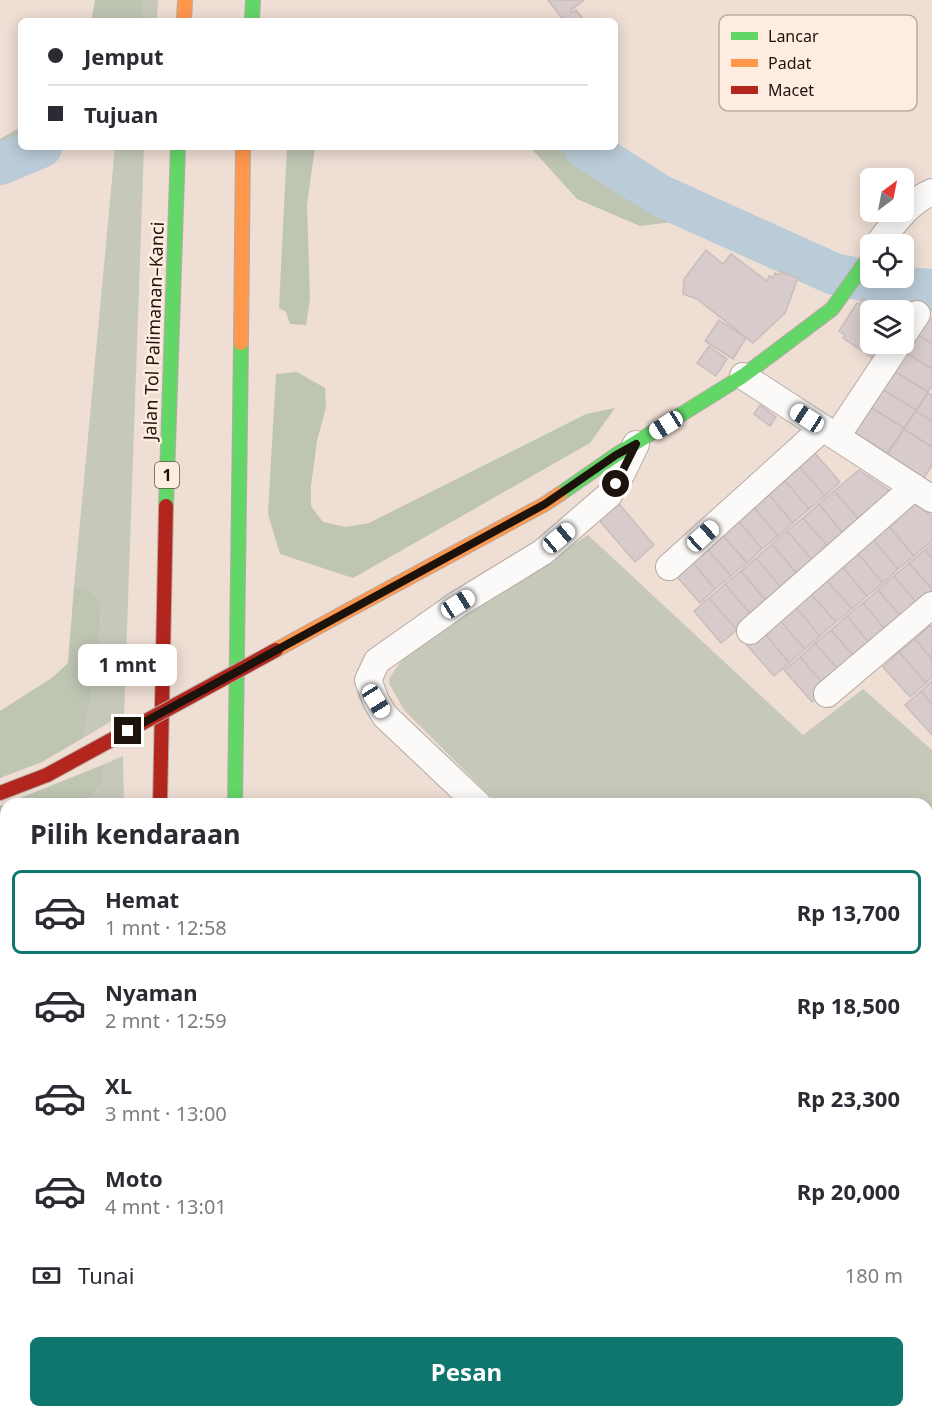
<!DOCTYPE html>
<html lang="id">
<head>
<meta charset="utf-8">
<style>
	:root { --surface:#fff; --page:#f2f2f3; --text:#2b2b33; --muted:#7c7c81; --line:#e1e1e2; --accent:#0f766e }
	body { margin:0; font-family:"Noto Sans",sans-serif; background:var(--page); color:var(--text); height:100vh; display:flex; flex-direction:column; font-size:22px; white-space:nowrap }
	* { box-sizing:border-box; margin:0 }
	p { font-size:20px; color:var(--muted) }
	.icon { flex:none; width:33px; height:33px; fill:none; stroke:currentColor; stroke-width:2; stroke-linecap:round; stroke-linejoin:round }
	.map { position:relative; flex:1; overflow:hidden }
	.side { position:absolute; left:0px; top:798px; width:933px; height:620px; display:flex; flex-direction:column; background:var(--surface); border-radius:18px 18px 0 0; box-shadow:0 3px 15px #0003 }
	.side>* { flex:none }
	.top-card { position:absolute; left:18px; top:18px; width:600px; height:132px; border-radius:9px; box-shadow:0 3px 15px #0003; display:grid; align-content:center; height:132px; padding:0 30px; background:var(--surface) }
	.needle { width:39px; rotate:32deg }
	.controls { position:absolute; left:860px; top:168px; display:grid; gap:12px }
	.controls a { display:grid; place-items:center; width:54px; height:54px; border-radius:9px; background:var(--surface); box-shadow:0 3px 15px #0003; font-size:30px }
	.end { position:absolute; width:27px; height:27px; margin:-14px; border:8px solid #1d130d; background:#fff; box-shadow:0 0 0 3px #fff }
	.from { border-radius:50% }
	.bubble { position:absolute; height:42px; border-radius:9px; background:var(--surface); box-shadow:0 3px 15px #0003; font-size:20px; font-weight:700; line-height:42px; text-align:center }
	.car { position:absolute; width:18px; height:36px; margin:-18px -9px; border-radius:8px; box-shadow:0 0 4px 2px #0007; background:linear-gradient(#fff 24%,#345 0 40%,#fff 0 76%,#345 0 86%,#fff 0) }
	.top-card b { display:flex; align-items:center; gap:21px; height:57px; font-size:22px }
	.top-card b+b { border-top:2px solid var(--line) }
	.top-card i { width:15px; height:15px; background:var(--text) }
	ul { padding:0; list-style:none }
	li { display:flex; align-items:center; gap:18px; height:84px; margin:0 12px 9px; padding:0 18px; border:3px solid transparent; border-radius:9px }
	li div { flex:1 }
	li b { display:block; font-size:22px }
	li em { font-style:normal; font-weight:700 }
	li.active { border-color:var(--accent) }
	li>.icon { width:54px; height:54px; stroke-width:1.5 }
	h2 { padding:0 30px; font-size:27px; line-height:72px }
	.pay { display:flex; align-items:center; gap:15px; height:66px; padding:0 30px; font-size:22px }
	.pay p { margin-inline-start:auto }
	.action { display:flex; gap:12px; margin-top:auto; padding:12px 30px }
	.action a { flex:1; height:69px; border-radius:9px; background:var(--accent); color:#fff; font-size:24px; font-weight:700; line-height:69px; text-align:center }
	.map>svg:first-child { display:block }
	.green { fill:#c6c9ba }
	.forest { fill:#bfc5b3 }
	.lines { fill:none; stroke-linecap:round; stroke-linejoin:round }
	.river { stroke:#baccd8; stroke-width:42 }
	.building { fill:#d7cbcb; stroke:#c9bdbc; stroke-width:1.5 }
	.street-casing { stroke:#b6aaa2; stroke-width:28 }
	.fast-casing { stroke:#b6aaa2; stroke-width:16 }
	.slow-casing { stroke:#b6aaa2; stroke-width:16 }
	.jam-casing { stroke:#b6aaa2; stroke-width:16 }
	.street { stroke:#fcfaf9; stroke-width:26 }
	.fast { stroke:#63d668; stroke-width:14 }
	.slow { stroke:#ff974d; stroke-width:14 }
	.jam { stroke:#b3261e; stroke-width:14 }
	.slow-bridge-casing { stroke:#b6aaa2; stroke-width:16; stroke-linecap:butt }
	.jam-bridge-casing { stroke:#b6aaa2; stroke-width:16; stroke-linecap:butt }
	.slow-bridge { stroke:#ff974d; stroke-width:14 }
	.jam-bridge { stroke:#b3261e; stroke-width:14 }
	.route { stroke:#1d130d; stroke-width:8 }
	.labels { text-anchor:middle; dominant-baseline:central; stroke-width:5; stroke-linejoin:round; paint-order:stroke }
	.shield { fill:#feece0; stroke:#60544c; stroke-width:1.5 }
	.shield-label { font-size:16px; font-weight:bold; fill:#1d130d }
	.street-label { font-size:18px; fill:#1d130d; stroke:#feece0 }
	.key { fill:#feece0; stroke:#baaba1; stroke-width:1.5 }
	.key-label { font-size:16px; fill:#1d130d }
</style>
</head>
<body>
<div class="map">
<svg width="932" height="1417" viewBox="0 0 932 1417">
	<rect width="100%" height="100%" fill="#eeded4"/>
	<path class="green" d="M141,0h17l-1,21h-16z
		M115,147h29l-20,567 -41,24 16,-82 2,-51 -27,-18z
		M588,535l215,200 60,-46 69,61v477h-5v-423h-429l-94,-94 -14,-25 -1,-6 14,-21 33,-28 48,-27z
		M123,756l1,48h-39l17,-22 3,-18z
		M62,1412h72v5h-72z"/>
	<path class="forest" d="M95,0h46v21h-50z
		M21,127v20h4l-25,10v-18z
		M287,147h28l-8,58 3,94 -4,26 -16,-1 -4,-12 -7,-4z
		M530,147h27l115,75 -32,4 -63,-27z
		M297,372l28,16 1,19 -9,34 -6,45v20l12,16 23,5 23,-4 217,-109 29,-6 -25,35 -237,135 -73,-24 -12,-40 8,-140z
		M74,587l15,3 12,15 -2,51 -16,82 -41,24 -42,16v-67l53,-34 15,-14z
		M105,764l-3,18 -17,22h-79v53l-6,3v-54z"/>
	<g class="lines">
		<path class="river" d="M584,147l77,49 173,78 62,13 36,3
			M0,164l41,-17"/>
	</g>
	<path class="building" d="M548,0h36l-14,11 1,2 5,-3 9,11h-21z
		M706,250l17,14 8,-10 36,27 2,-5 4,2 2,-5 4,2 2,-3 17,6 -13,35 -32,30 -56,-44 -14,-5 1,-15z
		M863,299l15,5 1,-2 23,7 -1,1h-31v34h18l-11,17 -34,-23 2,-3 -6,-4 18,-28 3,1z
		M926,316l6,3v25l-17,-11z
		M719,320l27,18 -13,21 -28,-18z
		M915,333l17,11v25l-29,-18z
		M709,346l18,13 -11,17 -19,-13z
		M903,351l29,18v17l-4,6 -37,-23z
		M891,369l37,23 -12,18 -37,-23z
		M879,387l37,23 -12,18 -37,-23z
		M928,393l4,2v26l-16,-10z
		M760,405l16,12 -6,9 -16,-12z
		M867,405l37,23 -17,25 -36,-23z
		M916,411l16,10v26l-28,-18z
		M904,429l28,18v18l-8,13 -36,-24z
		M813,451l27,31 -15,14 -28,-32z
		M797,464l28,32 -16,13 -27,-32z
		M859,470l36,24 -33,29 -28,-32z
		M782,477l27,32 -16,14 -27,-32z
		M766,491l27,32 -15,13 -27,-32z
		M834,491l28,32 -16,14 -27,-33z
		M912,502l20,14v25l-18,15 -27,-32z
		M619,504l35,41 -19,17 -36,-42z
		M751,504l27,32 -16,13 -27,-32z
		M819,504l27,33 -15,13 -28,-32z
		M735,517l27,32 -15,14 -28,-32z
		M803,518l28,32 -16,13 -28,-32z
		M887,524l27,32 -16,13 -27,-32z
		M719,531l28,32 -16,13 -28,-32z
		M787,531l28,32 -16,13 -27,-32z
		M871,537l27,32 -15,14 -28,-33z
		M703,544l28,32 -16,13 -27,-32z
		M772,544l27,32 -16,14 -27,-32z
		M932,544v14l-7,-8z
		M855,550l28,33 -16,13 -27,-32z
		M925,550l7,8v31l-23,-26z
		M688,557l27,32 -15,14 -28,-32z
		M756,558l27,32 -15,13 -27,-32z
		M909,563l23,26v10l-11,9 -27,-32z
		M840,564l27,32 -15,13 -28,-32z
		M741,571l27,32 -16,13 -27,-32z
		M894,576l27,32 -15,14 -28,-32z
		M824,577l28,32 -16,13 -28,-31z
		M725,584l27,32 -15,14 -28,-32z
		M878,590l28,32 -16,13 -27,-32z
		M808,591l28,31 -16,14 -27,-32z
		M709,598l28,32 -16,13 -27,-32z
		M863,603l27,32 -16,14 -27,-33z
		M793,604l27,32 -15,13 -28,-32z
		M847,616l27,33 -15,13 -28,-32z
		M777,617l28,32 -16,14 -27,-33z
		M930,625l2,2v32l-17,-20z
		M762,630l27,33 -15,13 -28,-32z
		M831,630l28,32 -16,13 -28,-32z
		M915,639l17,20v18l-6,6 -27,-31z
		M815,643l28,32 -15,14 -28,-32z
		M899,652l27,31 -16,14 -27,-30z
		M800,657l28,32 -16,13 -28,-32z
		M932,681v23l-11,-13z
		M921,691l11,13v31l-27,-30z"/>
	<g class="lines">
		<defs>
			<path id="street" d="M878,244c15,-19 30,-42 54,-52
				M903,335l14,-21
				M743,376l189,123
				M837,436l61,-92
				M669,567l154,-139
				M750,631l164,-144
				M827,694l105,-89
				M478,804l-93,-88 -9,-15 -8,-21 9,-19 81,-57 85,-52 66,-57 13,-22 14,-29
				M927,1241l5,4
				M547,1412l4,5
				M672,1417l7,-5"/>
			<path id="fast" d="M252,21l1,-21
				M560,494l56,-39 127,-79 89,-67 38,-53
				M166,506l12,-359
				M235,804l6,-461
				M159,1412v5
				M239,1412v5"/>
			<path id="slow" d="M184,21l1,-21
				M241,343l2,-196
				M349,610l196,-106 15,-10
				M264,1412l1,5"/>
			<path id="jam" d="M0,793l47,-18
				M160,804l6,-298"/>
		</defs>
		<use href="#street" class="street-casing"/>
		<use href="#fast" class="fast-casing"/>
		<use href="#slow" class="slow-casing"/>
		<use href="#jam" class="jam-casing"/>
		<use href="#street" class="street"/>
		<use href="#fast" class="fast"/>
		<use href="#slow" class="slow"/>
		<use href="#jam" class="jam"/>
		<defs>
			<path id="slow-bridge" d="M276,650l73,-40"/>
			<path id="jam-bridge" d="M47,775l229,-125"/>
		</defs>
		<use href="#slow-bridge" class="slow-bridge-casing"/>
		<use href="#jam-bridge" class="jam-bridge-casing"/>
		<use href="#slow-bridge" class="slow-bridge"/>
		<use href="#jam-bridge" class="jam-bridge"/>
	</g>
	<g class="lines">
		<path class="route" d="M128,731l417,-227 71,-49 20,-11 -20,40"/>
	</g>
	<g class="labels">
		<rect class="shield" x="155" y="462" width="24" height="26" rx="4.5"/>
		<g class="shield-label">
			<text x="167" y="475">1</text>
		</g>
		<g class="street-label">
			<text transform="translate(153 331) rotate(-88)">Jalan Tol Palimanan–Kanci</text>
		</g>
	</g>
	<rect x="719" y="15" width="198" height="96" rx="9" class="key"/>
	<rect x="731" y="32" width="27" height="8" fill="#63d668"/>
	<rect x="731" y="59" width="27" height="8" fill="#ff974d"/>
	<rect x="731" y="86" width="27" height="8" fill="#b3261e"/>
	<g class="key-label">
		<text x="768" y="42">Lancar</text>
		<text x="768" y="69">Padat</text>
		<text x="768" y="96">Macet</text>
	</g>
</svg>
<div class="controls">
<a><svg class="needle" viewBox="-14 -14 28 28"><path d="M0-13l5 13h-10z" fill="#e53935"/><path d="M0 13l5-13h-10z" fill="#7c7c81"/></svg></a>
<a><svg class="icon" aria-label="locate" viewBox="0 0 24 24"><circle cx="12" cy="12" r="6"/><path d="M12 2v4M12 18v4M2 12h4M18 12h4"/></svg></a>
<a><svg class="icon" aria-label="layers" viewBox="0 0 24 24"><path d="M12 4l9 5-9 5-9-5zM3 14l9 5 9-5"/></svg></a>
</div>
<i class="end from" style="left:616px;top:484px"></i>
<i class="end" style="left:128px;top:731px"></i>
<div class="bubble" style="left:78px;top:644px;width:99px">1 mnt</div>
<i class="car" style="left:807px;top:418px;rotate:303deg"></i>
<i class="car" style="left:666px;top:425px;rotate:238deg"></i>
<i class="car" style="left:703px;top:536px;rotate:48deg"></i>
<i class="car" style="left:559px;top:538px;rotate:50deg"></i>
<i class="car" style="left:458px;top:604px;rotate:58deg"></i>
<i class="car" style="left:376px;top:701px;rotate:148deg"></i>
<div class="top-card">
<b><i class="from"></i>Jemput</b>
<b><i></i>Tujuan</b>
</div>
<section class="side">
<h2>Pilih kendaraan</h2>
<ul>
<li class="active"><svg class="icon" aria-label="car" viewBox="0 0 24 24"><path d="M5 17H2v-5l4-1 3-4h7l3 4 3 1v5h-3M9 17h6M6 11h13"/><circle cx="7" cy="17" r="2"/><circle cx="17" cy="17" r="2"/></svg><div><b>Hemat</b><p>1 mnt · 12:58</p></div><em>Rp 13,700</em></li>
<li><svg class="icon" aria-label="car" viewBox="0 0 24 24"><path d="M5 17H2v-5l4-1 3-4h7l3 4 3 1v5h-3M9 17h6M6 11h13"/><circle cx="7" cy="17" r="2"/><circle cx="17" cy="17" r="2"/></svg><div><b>Nyaman</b><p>2 mnt · 12:59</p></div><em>Rp 18,500</em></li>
<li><svg class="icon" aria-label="car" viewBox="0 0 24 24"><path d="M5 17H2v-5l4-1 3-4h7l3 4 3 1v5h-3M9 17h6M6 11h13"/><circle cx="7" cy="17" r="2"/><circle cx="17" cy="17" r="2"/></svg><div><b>XL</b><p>3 mnt · 13:00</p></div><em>Rp 23,300</em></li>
<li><svg class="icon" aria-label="car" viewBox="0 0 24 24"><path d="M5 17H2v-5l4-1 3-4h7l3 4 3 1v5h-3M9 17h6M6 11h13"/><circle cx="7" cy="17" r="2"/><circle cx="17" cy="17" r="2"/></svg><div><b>Moto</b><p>4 mnt · 13:01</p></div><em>Rp 20,000</em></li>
</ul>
<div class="pay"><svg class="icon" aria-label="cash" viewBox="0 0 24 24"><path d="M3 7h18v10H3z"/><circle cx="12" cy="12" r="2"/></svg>Tunai<p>180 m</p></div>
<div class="action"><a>Pesan</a></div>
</section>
</div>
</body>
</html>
